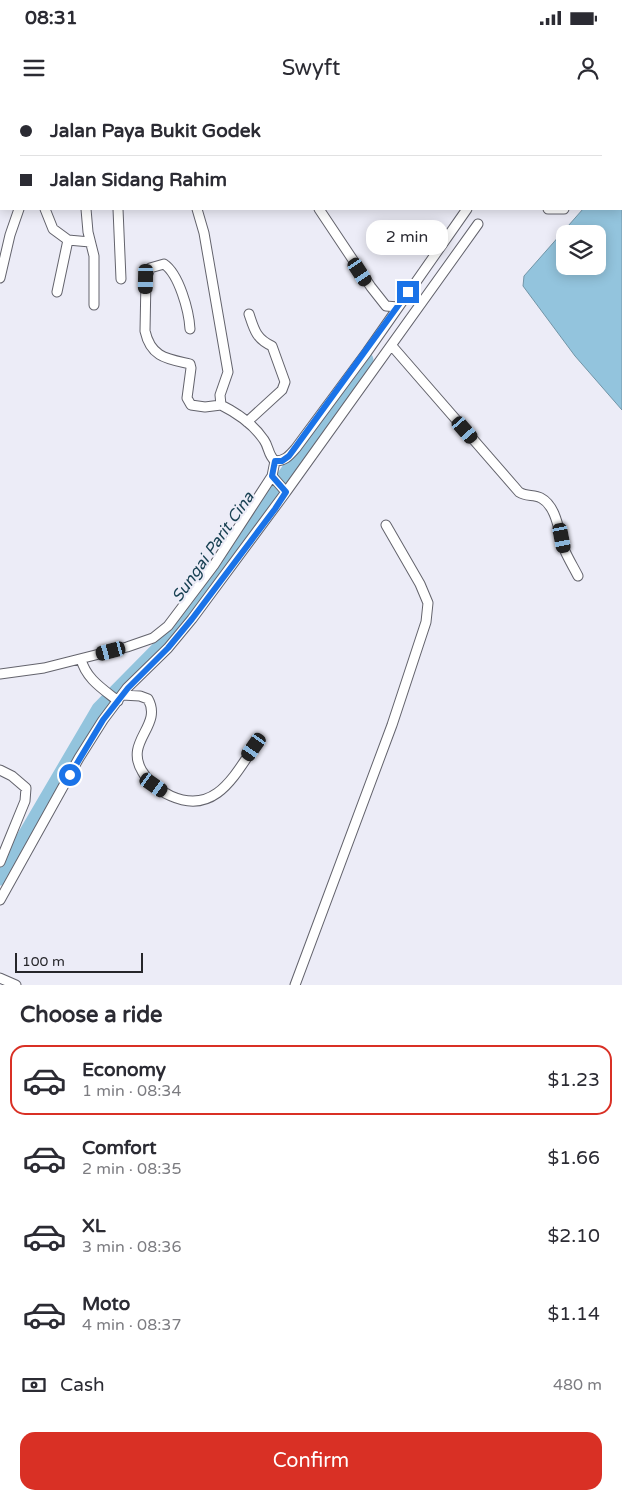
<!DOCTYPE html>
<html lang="en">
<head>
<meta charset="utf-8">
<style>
	:root { --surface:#fff; --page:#f2f2f3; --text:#2b2b33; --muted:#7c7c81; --line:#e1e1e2; --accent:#d93025 }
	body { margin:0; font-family:"Varela Round",sans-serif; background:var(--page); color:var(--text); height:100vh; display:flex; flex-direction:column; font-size:19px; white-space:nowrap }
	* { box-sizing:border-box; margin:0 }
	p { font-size:16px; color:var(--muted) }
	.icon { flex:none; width:28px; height:28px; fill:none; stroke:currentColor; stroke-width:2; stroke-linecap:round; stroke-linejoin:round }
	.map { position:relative; height:885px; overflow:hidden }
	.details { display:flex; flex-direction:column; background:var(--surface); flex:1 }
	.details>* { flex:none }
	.guide { position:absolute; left:0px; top:0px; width:622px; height:110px; box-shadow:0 2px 12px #0003; display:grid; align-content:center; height:110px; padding:0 20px; background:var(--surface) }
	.buttons { position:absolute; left:556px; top:125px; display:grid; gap:10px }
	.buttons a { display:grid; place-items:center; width:50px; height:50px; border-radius:10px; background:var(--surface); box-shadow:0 2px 12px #0003; font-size:25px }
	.scale { position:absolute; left:15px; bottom:12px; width:128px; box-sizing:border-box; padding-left:5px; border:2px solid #26262a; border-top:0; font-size:14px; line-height:18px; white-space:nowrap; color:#26262a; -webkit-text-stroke:4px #ececf7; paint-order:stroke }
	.end { position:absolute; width:22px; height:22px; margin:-11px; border:6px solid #1a73e8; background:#fff; box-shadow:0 0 0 2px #fff }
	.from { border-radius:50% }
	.bubble { position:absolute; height:35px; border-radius:15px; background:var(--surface); box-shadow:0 2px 12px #0003; font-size:16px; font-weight:600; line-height:35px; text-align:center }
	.car { position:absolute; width:15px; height:30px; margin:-15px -8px; border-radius:6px; box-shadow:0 0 4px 1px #0007; background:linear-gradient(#222 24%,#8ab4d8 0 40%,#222 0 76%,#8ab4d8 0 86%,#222 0) }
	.guide b { display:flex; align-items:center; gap:18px; height:48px; font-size:19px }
	.guide b+b { border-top:1px solid var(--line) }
	.guide i { width:12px; height:12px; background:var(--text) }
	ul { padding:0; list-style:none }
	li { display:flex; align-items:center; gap:15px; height:70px; margin:0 10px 8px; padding:0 10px; border:2px solid transparent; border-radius:15px }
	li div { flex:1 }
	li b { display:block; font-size:19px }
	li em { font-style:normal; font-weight:600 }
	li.active { border-color:var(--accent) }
	li>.icon { width:45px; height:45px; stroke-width:1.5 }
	h2 { padding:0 20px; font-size:22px; line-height:60px }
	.pay { display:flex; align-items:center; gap:12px; height:55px; padding:0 20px; font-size:19px }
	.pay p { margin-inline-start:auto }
	.action { display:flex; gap:10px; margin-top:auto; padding:10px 20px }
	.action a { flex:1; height:58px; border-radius:15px; background:var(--accent); color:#fff; font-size:20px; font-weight:600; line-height:58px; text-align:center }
	.status { display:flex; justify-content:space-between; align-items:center; height:35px; padding:0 25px; background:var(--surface); direction:ltr }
	.status svg { height:14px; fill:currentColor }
	header { display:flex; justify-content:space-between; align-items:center; height:65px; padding:0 20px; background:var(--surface); font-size:22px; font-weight:600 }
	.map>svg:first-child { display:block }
	.water { fill:#93c4dd; stroke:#7295a7; fill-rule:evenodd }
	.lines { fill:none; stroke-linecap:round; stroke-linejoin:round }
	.stream { stroke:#7295a7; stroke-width:2.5 }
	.river { stroke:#93c4dd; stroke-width:15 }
	.minor-casing { stroke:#63636c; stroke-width:11 }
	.minor { stroke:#fff; stroke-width:9 }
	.route { stroke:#1a73e8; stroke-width:6 }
	.labels { text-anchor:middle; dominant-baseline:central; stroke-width:4.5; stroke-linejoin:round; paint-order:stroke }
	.water-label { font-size:16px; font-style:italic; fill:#163f51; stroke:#ececf7 }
</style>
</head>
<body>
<div class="status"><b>08:31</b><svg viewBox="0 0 49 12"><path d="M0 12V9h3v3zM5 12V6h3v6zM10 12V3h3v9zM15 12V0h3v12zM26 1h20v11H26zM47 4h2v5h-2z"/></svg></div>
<header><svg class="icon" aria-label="menu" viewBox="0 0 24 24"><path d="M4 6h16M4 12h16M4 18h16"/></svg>Swyft<svg class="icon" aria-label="person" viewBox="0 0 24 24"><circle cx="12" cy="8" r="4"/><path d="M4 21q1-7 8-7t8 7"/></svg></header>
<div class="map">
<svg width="622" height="885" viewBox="0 0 622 885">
	<rect width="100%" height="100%" fill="#ececf7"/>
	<path class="water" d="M622,83v227l-47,-54 -52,-70 1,-10 59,-67h38zM565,134h33v32h-33z"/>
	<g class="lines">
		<path class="stream" d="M621,55l1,1"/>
		<path class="river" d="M558,1l1,-1
			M0,778l99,-169 76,-77 191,-272"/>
		<defs>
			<path id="minor" d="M0,0h1
				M47,0v1
				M456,0l3,1
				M542,0l2,1
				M616,0l1,1
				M305,1l2,-1
				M576,1h10
				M601,1l2,-1
				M621,6l1,1
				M621,33l1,1
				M621,82h1
				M0,92l1,-4
				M45,109l8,20 15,11
				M86,109l2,23 6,24v49
				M118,109l3,70
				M197,109l7,24 24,139 -8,23 1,10c16,8 33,20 43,35 5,7 4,15 11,21
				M319,109l52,78 15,19 12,1
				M548,109h16
				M0,178l10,-43 9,-26
				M57,192l11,-52 22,2
				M190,229c-1,-18 -11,-55 -26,-65l-14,4 -4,11 -1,52c6,27 23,28 45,33l1,4 -4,30 4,7 14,2 16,-2
				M392,246l127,146c7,5 15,2 22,6 17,9 18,38 24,53 4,9 9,17 13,25
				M247,322l35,-32 3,-8 -13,-36c-16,-7 -18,-17 -23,-32
				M275,361c10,0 14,-5 21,-13l71,-96 100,-143
				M286,392l192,-268
				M81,559c5,20 22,30 37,42
				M0,574l44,-6 83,-21 26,-9 15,-12 46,-61 58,-89
				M122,595l18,1 8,3c15,27 -24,42 -6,72 6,11 18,20 29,25 43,19 62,-18 83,-49
				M0,670l12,6 14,12 -1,13 -25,61
				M0,800l79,-142 24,-38 24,-32 41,-40 24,-29 94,-127 -14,-16 3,-15
				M0,878l16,7
				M295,885l97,-260 34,-103 2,-19 -8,-19 -34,-59"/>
		</defs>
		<use href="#minor" class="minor-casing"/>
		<use href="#minor" class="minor"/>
	</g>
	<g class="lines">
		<path class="route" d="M70,675l33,-55 25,-32 40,-40 24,-29 83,-110 11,-17 -14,-16 3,-15h7l7,-5 119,-164"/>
	</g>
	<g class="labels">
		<g class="water-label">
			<text transform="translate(213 447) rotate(-55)">Sungai Parit Cina</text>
		</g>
	</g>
</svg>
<div class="buttons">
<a><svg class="icon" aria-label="layers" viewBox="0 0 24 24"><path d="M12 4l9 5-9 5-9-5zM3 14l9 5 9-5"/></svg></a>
</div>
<div class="scale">100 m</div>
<i class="end from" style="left:70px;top:675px"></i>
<i class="end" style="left:408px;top:192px"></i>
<div class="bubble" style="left:366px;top:120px;width:82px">2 min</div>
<i class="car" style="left:360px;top:172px;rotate:147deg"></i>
<i class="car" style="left:146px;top:179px;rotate:181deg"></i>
<i class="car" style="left:465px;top:330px;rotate:139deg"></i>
<i class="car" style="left:562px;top:438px;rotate:169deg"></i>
<i class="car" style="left:111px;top:551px;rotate:255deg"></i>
<i class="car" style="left:254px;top:647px;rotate:215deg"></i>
<i class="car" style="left:154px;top:685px;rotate:125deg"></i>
<div class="guide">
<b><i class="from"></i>Jalan Paya Bukit Godek</b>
<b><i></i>Jalan Sidang Rahim</b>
</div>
</div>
<section class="details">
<h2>Choose a ride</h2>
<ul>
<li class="active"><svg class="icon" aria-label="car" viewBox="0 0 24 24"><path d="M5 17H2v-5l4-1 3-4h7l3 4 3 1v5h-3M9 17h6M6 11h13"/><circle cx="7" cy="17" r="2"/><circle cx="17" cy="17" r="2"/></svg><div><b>Economy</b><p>1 min · 08:34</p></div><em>$1.23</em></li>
<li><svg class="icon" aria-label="car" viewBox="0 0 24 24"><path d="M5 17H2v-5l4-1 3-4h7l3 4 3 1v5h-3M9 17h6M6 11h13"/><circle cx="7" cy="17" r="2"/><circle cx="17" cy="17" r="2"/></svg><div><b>Comfort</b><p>2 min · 08:35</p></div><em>$1.66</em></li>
<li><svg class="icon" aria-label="car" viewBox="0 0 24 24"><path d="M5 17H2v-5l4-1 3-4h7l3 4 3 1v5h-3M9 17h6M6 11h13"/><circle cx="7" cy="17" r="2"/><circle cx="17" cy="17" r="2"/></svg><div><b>XL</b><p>3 min · 08:36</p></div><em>$2.10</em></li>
<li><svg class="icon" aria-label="car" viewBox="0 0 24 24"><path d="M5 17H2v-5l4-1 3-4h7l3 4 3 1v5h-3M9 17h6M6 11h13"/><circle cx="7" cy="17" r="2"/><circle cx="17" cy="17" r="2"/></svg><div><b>Moto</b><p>4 min · 08:37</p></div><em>$1.14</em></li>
</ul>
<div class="pay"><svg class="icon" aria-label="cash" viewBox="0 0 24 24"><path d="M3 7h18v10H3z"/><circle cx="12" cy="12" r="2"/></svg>Cash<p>480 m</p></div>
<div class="action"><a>Confirm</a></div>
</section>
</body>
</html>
